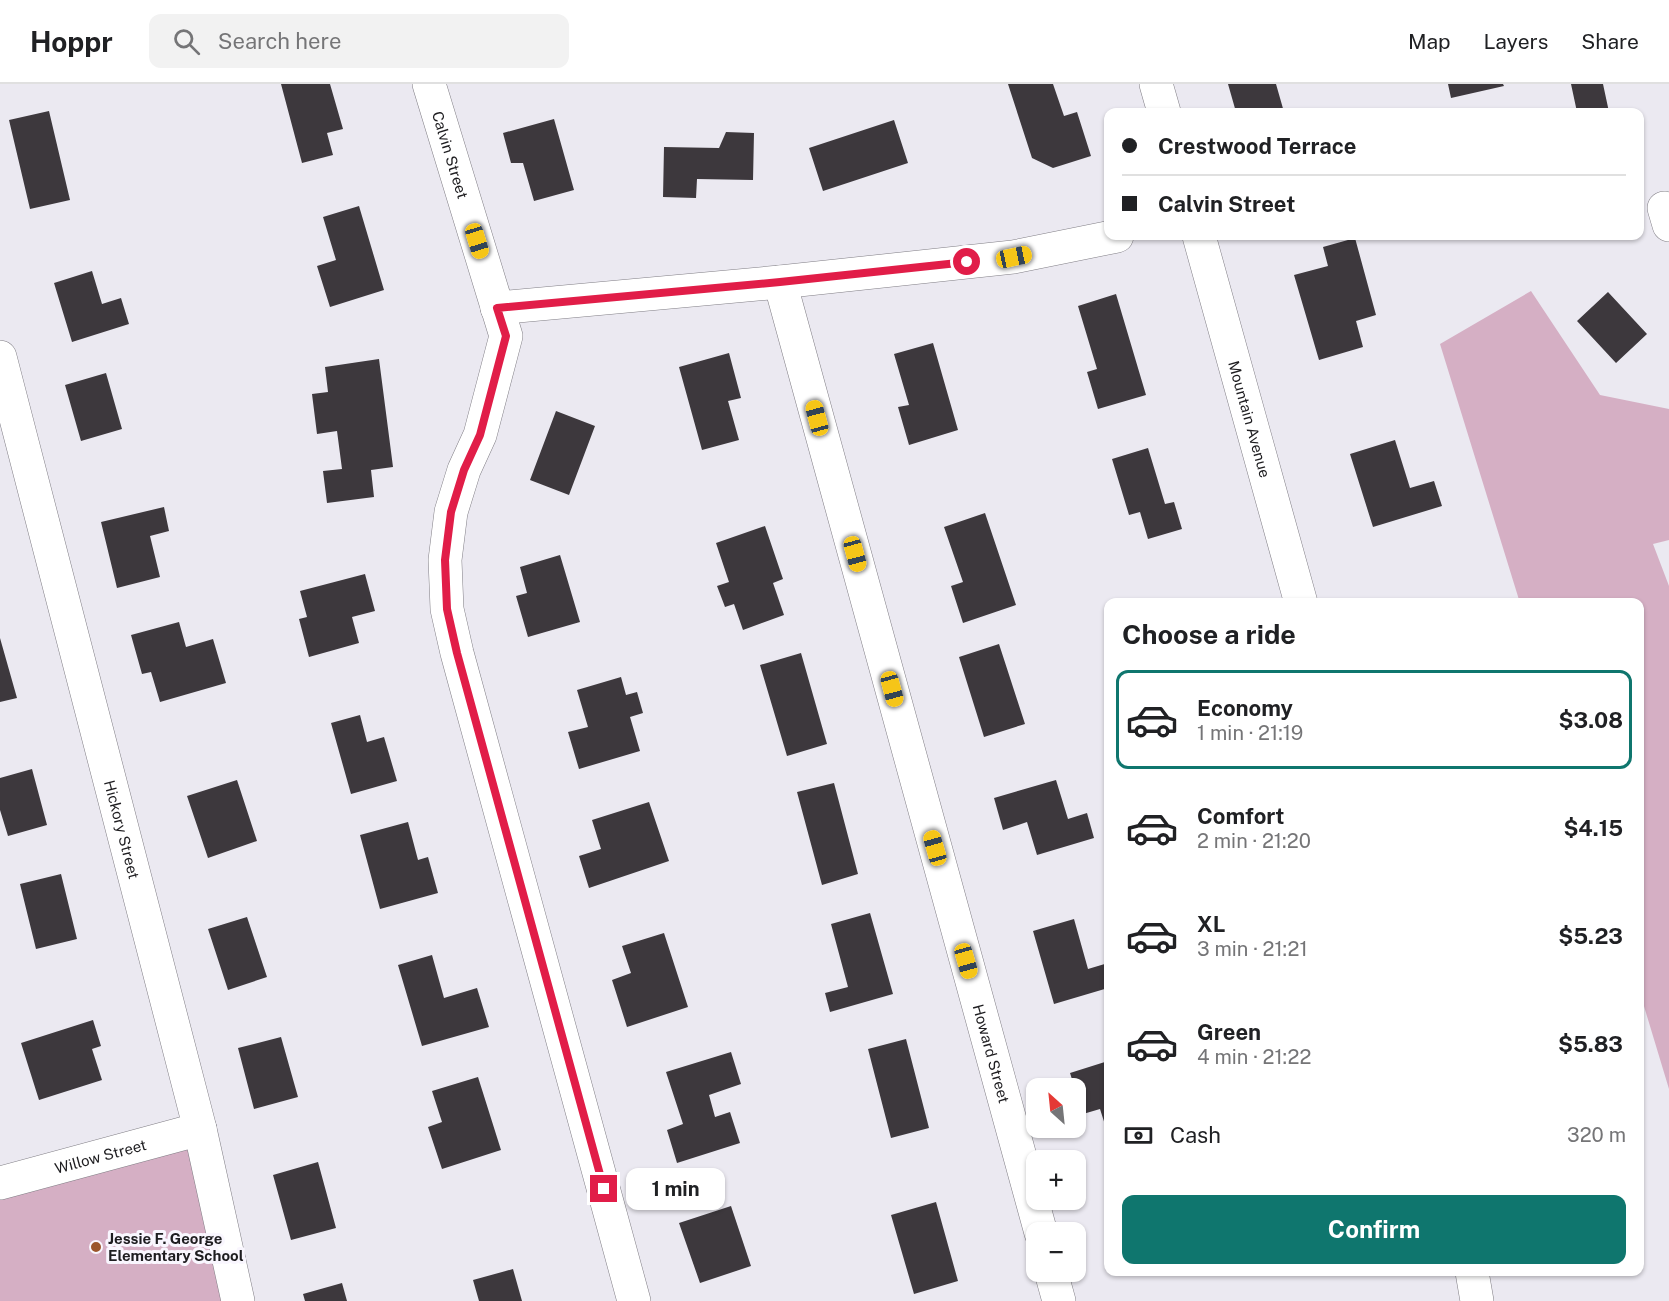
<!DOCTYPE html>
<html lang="en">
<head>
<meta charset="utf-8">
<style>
	:root { --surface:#fff; --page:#f2f2f2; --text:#202124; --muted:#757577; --line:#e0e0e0; --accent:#0f766e }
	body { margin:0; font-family:"Public Sans",sans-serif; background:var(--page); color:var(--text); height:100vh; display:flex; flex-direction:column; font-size:22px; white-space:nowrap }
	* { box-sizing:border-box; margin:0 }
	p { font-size:20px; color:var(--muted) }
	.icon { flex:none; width:33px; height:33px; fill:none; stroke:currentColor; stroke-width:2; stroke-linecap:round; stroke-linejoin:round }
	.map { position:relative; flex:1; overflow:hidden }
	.side { position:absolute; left:1104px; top:514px; width:540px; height:678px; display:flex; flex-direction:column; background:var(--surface); border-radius:12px; box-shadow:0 2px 4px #0004 }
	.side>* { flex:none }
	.guide { position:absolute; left:1104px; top:24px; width:540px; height:132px; border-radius:12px; box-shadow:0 2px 4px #0004; display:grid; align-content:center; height:132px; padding:0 18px; background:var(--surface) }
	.needle { width:39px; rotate:333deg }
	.buttons { position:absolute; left:1026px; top:994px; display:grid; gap:12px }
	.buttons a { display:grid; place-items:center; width:60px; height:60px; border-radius:12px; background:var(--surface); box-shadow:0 2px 4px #0004; font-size:30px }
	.end { position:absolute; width:27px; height:27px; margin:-14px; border:8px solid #e11d48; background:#fff; box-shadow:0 0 0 3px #fff }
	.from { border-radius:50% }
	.bubble { position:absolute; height:42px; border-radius:12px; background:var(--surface); box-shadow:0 2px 4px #0004; font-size:20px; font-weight:700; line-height:42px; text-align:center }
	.car { position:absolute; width:18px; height:36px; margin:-18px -9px; border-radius:8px; box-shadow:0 0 4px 2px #0007; background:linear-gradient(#f5c518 24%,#345 0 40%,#f5c518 0 76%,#345 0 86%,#f5c518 0) }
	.guide b { display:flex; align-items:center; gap:21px; height:57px; font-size:22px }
	.guide b+b { border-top:2px solid var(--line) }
	.guide i { width:15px; height:15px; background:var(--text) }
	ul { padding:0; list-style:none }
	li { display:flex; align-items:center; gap:18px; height:99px; margin:0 12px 9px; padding:0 6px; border:3px solid transparent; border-radius:12px }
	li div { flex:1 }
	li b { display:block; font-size:22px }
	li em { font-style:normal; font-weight:700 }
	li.active { border-color:var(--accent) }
	li>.icon { width:54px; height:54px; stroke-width:1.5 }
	h2 { padding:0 18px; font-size:27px; line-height:72px }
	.pay { display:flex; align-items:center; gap:15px; height:66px; padding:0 18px; font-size:22px }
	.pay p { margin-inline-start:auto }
	.action { display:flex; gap:12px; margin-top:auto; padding:12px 18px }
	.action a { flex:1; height:69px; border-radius:12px; background:var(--accent); color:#fff; font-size:24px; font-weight:700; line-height:69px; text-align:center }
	header { display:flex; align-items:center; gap:36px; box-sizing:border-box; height:84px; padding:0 30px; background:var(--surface); border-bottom:2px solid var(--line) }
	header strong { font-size:28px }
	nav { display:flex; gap:33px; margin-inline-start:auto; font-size:21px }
	.search { width:420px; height:54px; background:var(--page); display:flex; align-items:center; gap:15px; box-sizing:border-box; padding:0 21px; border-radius:12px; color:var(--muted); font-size:22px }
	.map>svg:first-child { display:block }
	.green { fill:#d5afc4 }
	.building { fill:#3d383d }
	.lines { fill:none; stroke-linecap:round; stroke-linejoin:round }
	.minor-casing { stroke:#807e85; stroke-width:34 }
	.minor { stroke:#fff; stroke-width:33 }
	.route { stroke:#e11d48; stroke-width:8 }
	.poi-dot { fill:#9b552b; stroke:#f9f6fe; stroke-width:2 }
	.labels { text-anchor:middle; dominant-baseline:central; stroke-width:6; stroke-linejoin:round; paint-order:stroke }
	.street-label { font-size:15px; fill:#1e1d20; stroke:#f9f6fe }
	.poi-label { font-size:15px; font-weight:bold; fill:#1e1d20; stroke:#f9f6fe; text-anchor:start }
</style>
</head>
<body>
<header>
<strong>Hoppr</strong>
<div class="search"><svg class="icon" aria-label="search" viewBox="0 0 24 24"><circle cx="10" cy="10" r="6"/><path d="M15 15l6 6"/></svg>Search here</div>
<nav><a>Map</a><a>Layers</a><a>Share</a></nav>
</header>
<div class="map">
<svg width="1669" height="1217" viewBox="0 0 1669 1217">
	<rect width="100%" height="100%" fill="#ebe9f1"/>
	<path class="green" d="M1531,207l69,104 69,14v131l-16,4 16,42v503l-29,-96v-390h-120l-80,-259z
		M192,1053l54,164h-246v-111z"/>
	<path class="building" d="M281,0h49l13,45 -16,4 6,22 -31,8z
		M1008,0h45l11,32 13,-4 14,44 -38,12 -21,-10z
		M1228,0h48l8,28h-48z
		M1448,0h55l1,2 -53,12z
		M1571,0h32l6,28h-32z
		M49,27l21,89 -40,9 -21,-89z
		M554,35l20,71 -40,11 -11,-38h-12l-8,-30z
		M894,36l14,43 -85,28 -14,-43z
		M726,48l28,1 -1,47 -56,-1 -1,19 -33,-1 1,-50 55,1z
		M359,122l25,84 -54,17 -13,-41 19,-6 -13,-43z
		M1526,152h21v1l-21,3z
		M1355,154l21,77 -20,6 7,26 -44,13 -25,-85 34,-9 -5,-19z
		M92,187l10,33 19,-6 8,26 -57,18 -18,-59z
		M1608,208l39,42 -31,29 -39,-42z
		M1116,210l30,101 -48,14 -11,-37 10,-3 -19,-63z
		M933,259l25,87 -49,15 -11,-38 11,-2 -15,-51z
		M729,269l12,45 -13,3 11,39 -37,10 -23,-83z
		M379,275l14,108 -22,3 3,27 -47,6 -4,-32 19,-2 -5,-38 -20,3 -5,-40 16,-2 -3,-25z
		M106,289l16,56 -41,12 -16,-56z
		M556,327l39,15 -26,69 -39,-15z
		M1395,356l15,48 24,-7 8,25 -69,21 -23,-73z
		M1148,364l17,56 9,-2 8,27 -34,10 -8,-27 -11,3 -17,-56z
		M164,423l5,24 -19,5 10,41 -43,11 -16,-66z
		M985,429l31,92 -53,18 -12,-37 12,-4 -19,-55z
		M765,442l18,53 -10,4 11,32 -41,15 -9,-26 -9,3 -8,-21 12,-4 -13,-39z
		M560,471l20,67 -52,15 -12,-41 11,-3 -7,-26z
		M365,490l10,37 -23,6 7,26 -50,14 -10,-38 8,-2 -7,-26z
		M179,538l7,25 27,-8 13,44 -66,19 -9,-30 -9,2 -11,-39z
		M0,554l17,60 -17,4z
		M999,560l26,80 -41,13 -25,-80z
		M801,569l26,91 -40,12 -27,-91z
		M621,593l5,18 11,-3 6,21 -13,4 10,34 -61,18 -11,-37 20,-5 -11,-37z
		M360,631l7,27 17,-5 13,44 -46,13 -20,-71z
		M32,685l15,56 -39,11 -8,-26v-32z
		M237,696l20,61 -49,17 -21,-62z
		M1056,696l12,39 19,-6 7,25 -57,17 -10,-33 -24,8 -9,-32z
		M834,699l24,91 -36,11 -25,-93z
		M649,718l20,59 -80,27 -10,-32 22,-7 -9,-29z
		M408,738l10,38 10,-3 10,36 -58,16 -20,-74z
		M61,790l16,65 -41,10 -16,-65z
		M870,829l23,81 -63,18 -5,-19 23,-6 -17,-63z
		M247,833l20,60 -39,13 -20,-61z
		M1074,835l14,50 20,-6v25l-54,16 -21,-73z
		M664,849l24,74 -61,20 -15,-47 19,-7 -9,-27z
		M432,871l12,43 33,-10 12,39 -67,19 -24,-81z
		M93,936l8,26 -9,3 10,31 -63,20 -18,-57z
		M281,953l17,60 -44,12 -16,-61z
		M906,955l23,89 -38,10 -23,-89z
		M731,968l10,32 -32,11 6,22 15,-5 10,31 -63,20 -10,-33 16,-6 -17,-52z
		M1108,977v73l-8,-25 -17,5 -13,-41z
		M478,993l23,73 -59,19 -14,-42 14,-5 -10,-31z
		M318,1078l18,66 -45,12 -18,-65z
		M936,1118l22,79 -44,13 -23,-79z
		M731,1122l20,60 -51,17 -21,-60z
		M513,1185l9,32h-43l-6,-21z
		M342,1199l5,18h-42l-2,-7z"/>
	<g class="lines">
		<defs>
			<g id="minor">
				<path id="s1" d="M429,0l77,252 -26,99 -16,35 -13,42 -6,48 2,49 10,44 177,648"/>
				<path d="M1156,0l8,28"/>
				<path d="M1664,124l5,17"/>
				<path id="s2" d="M1199,152l102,367"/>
				<path id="s3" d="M780,198l261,951"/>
				<path d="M497,224l283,-26 233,-25 104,-21"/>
				<path id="s4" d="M0,273l200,772 38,172"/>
				<path id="s5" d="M0,1099l200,-54"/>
				<path d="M1051,1188l8,29"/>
				<path d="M1472,1188l5,29"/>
			</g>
		</defs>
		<use href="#minor" class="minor-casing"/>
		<use href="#minor" class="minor"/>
	</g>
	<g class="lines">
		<path class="route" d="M604,1105l-147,-536 -10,-44 -2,-49 6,-48 13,-42 16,-35 26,-99 -9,-28 283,-26 187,-20"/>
	</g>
	<circle class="poi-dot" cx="96" cy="1163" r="6"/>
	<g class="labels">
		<g class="street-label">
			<text stroke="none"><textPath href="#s1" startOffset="74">Calvin Street</textPath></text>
			<text stroke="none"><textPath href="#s2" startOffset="190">Mountain Avenue</textPath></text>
			<text stroke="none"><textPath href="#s4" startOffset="488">Hickory Street</textPath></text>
			<text stroke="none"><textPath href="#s3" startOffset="800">Howard Street</textPath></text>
			<text stroke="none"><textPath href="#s5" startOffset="104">Willow Street</textPath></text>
		</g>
		<g class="poi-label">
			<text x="108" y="1154">Jessie F. George<tspan x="108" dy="17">Elementary School</tspan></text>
		</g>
	</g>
</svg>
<div class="buttons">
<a><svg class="needle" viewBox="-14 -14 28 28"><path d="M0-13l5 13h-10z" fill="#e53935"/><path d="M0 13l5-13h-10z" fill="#757577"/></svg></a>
<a>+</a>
<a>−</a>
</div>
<i class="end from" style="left:967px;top:178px"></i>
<i class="end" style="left:604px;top:1105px"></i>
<div class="bubble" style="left:626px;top:1084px;width:99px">1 min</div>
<i class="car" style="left:477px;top:157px;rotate:163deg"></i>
<i class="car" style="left:1014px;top:173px;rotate:78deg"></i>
<i class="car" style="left:817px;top:334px;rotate:345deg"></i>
<i class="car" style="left:855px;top:470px;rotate:165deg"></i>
<i class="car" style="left:892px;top:605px;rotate:165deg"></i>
<i class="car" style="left:935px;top:764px;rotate:344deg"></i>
<i class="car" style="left:966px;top:877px;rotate:164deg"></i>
<div class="guide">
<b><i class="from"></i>Crestwood Terrace</b>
<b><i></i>Calvin Street</b>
</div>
<section class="side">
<h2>Choose a ride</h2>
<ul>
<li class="active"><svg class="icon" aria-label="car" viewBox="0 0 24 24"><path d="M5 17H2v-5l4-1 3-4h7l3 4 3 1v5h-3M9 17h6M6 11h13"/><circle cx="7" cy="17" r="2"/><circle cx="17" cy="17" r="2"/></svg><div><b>Economy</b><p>1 min · 21:19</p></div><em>$3.08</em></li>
<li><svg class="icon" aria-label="car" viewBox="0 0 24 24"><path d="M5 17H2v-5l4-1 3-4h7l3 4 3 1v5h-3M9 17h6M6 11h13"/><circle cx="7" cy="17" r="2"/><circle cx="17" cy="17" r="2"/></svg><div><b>Comfort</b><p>2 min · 21:20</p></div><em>$4.15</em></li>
<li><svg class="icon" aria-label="car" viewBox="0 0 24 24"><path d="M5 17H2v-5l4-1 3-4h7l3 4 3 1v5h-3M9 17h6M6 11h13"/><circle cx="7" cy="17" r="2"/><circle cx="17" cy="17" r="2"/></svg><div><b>XL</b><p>3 min · 21:21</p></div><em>$5.23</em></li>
<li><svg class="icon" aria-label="car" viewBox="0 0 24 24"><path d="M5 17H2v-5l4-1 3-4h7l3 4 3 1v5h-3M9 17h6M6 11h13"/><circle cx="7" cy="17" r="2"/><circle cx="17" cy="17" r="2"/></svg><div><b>Green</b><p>4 min · 21:22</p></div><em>$5.83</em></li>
</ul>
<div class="pay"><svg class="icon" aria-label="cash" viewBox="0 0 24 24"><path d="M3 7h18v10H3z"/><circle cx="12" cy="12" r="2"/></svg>Cash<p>320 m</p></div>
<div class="action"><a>Confirm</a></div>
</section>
</div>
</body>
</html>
